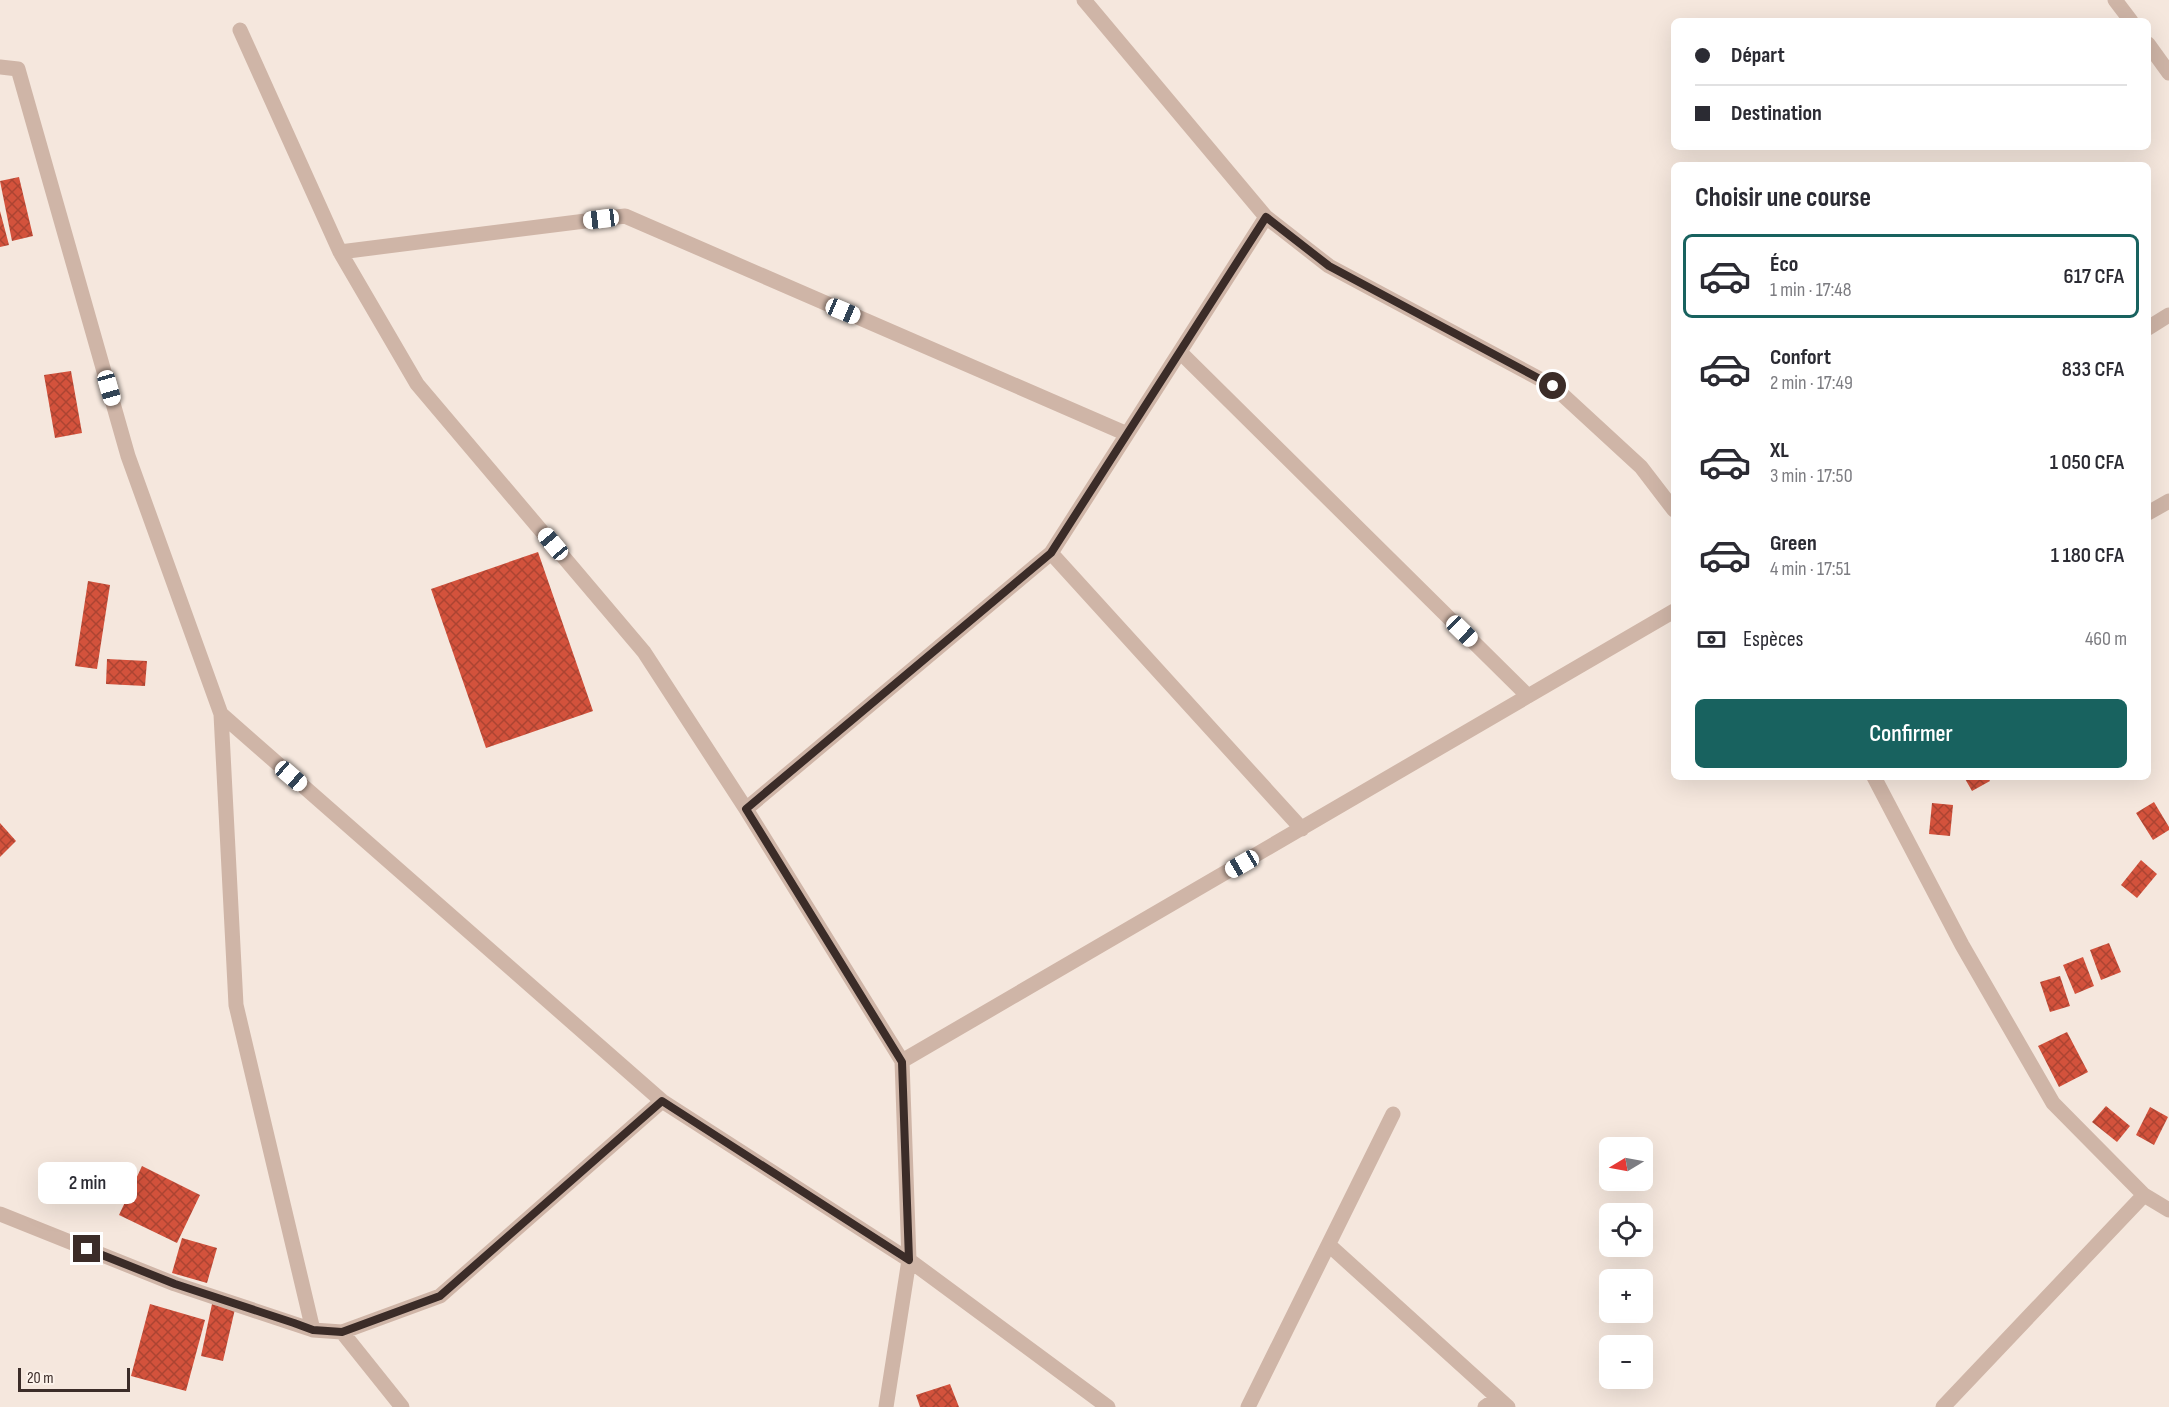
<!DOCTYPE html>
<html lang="fr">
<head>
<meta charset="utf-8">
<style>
	:root { --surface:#fff; --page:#f7f7f7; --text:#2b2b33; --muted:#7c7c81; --line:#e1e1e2; --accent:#18625f }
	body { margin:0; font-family:"Sofia Sans Condensed",sans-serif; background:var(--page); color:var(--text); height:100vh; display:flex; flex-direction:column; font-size:22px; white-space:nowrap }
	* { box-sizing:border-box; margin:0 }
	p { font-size:20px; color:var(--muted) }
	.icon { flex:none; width:33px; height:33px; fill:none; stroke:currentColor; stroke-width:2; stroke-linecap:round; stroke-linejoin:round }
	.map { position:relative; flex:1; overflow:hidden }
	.side { position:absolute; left:1671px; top:162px; width:480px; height:618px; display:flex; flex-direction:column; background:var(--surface); border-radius:9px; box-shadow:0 6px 24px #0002 }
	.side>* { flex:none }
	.banner { position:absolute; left:1671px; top:18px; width:480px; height:132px; border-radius:9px; box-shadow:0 6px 24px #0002; display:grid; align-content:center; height:132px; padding:0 24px; background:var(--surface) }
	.needle { width:39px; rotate:260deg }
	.controls { position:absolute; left:1599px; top:1137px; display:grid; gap:12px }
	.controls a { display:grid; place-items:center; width:54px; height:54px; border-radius:9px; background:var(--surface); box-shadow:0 6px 24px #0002; font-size:30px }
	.scale { position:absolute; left:18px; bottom:15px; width:112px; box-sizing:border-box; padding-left:6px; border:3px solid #3b2c28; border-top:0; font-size:16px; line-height:21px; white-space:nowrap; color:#3b2c28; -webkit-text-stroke:4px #fcf2ea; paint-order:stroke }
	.end { position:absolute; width:27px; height:27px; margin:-14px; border:8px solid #3b2c28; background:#fff; box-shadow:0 0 0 3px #fff }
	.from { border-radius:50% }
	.bubble { position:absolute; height:42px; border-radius:9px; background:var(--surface); box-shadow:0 6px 24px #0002; font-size:20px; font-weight:600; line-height:42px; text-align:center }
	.car { position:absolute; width:18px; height:36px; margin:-18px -9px; border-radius:8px; box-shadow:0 0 4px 2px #0007; background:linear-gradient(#fff 24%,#345 0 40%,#fff 0 76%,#345 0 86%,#fff 0) }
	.banner b { display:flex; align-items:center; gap:21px; height:57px; font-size:22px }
	.banner b+b { border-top:2px solid var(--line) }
	.banner i { width:15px; height:15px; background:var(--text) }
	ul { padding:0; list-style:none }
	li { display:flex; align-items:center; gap:18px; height:84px; margin:0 12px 9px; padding:0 12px; border:3px solid transparent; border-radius:9px }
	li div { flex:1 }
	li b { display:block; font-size:22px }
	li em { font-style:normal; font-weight:600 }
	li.on { border-color:var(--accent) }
	li>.icon { width:54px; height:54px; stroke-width:1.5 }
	h2 { padding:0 24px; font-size:27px; line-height:72px }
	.pay { display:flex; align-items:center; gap:15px; height:66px; padding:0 24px; font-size:22px }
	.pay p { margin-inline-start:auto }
	.action { display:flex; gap:12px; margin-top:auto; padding:12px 24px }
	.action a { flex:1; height:69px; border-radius:9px; background:var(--accent); color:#fff; font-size:24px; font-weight:600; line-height:69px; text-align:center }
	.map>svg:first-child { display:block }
	.building { fill:url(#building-cross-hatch) }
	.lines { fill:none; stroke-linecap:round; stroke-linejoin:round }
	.minor { stroke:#cfb5a7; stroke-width:15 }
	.route { stroke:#3b2c28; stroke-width:8 }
</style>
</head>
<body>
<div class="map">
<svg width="2169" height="1407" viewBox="0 0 2169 1407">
	<defs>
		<pattern id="building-cross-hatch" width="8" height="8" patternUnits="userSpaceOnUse" patternTransform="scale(1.5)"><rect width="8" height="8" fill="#d3523c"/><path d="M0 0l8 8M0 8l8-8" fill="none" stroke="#ac4432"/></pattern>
	</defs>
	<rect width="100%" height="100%" fill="#f5e7dd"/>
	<path class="building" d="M19,177l14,59 -21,5 -12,-60z
		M0,211l9,34 -9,2z
		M71,371l11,62 -27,5 -11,-63z
		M538,552l55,159 -107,37 -55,-159z
		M88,581l22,4 -13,84 -22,-3z
		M107,659l40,2 -2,25 -39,-2z
		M1964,777h24l2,4 -18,10z
		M2154,802l15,25v3l-16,10 -17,-27z
		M1932,803l21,2 -3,31 -21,-2z
		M0,823l16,18 -16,16z
		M2141,860l16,14 -20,24 -16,-13z
		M2109,943l12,29 -20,8 -11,-30z
		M2083,957l11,29 -19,8 -12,-29z
		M2060,976l10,30 -20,6 -10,-30z
		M2067,1032l21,40 -29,15 -21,-41z
		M2106,1106l24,20 -13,16 -25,-20z
		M2150,1107l18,10 -14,28 -18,-10z
		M142,1166l58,29 -23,48 -58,-28z
		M182,1238l35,10 -10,35 -35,-10z
		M150,1304l55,16 -19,71 -55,-15z
		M212,1304l23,5 -12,52 -22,-5z
		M950,1384l9,23h-39l-4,-12z"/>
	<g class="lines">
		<path class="minor" d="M2115,0l16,21
			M240,30l100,222 77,132 227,268 102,157 156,252 7,199 -23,147
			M2148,44l21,29
			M0,67l18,2 110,387 93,258 441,387 247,159 199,147
			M1266,217l63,49 224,120 88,81 33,43
			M340,252l285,-36 502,218
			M2148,328l21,-13
			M1180,352l348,344
			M2148,513l21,-12
			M1051,553l251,276
			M221,714l15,291 77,325
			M1874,777l88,168 91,158 91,92 25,15
			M746,809l305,-256 215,-336 -182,-217
			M902,1061l772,-450
			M0,1214l175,70 138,46 29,2 98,-36 222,-195
			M1329,1245l179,162
			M342,1332l60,75
			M1248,1407l145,-293
			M1485,1407l13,-9
			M1943,1407l201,-212"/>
	</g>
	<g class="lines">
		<path class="route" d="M87,1249l88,35 119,39 19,7 29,2 98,-36 222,-195 247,159 -7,-198 -156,-253 305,-256 215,-336 63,49 224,120"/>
	</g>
</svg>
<div class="controls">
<a><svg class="needle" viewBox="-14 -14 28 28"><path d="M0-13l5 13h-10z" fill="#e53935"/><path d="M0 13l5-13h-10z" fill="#7c7c81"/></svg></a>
<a><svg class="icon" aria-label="locate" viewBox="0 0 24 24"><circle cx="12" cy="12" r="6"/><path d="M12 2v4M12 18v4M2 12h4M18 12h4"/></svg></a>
<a>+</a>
<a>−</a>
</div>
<div class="scale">20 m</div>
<i class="end from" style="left:1553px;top:386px"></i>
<i class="end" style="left:87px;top:1249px"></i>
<div class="bubble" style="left:38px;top:1162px;width:99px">2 min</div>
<i class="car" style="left:601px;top:219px;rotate:263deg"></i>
<i class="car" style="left:843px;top:311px;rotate:113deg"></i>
<i class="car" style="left:109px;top:388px;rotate:164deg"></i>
<i class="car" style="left:553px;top:544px;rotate:320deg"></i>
<i class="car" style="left:1462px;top:631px;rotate:134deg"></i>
<i class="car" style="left:291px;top:776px;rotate:131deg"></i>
<i class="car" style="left:1242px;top:864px;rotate:240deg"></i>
<div class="banner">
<b><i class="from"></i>Départ</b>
<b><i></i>Destination</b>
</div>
<section class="side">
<h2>Choisir une course</h2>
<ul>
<li class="on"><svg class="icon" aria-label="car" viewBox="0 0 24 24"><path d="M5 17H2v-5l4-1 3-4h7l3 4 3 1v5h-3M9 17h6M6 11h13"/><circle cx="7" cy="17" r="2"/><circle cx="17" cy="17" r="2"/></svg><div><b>Éco</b><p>1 min · 17:48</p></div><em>617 CFA</em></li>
<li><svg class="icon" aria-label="car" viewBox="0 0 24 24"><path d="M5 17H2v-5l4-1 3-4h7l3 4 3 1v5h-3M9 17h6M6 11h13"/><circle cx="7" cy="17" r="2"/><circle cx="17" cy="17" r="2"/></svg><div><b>Confort</b><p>2 min · 17:49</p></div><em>833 CFA</em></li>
<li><svg class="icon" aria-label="car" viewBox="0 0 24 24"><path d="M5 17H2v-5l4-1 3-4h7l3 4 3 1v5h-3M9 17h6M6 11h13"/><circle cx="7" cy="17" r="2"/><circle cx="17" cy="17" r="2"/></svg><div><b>XL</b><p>3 min · 17:50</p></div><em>1 050 CFA</em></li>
<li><svg class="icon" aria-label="car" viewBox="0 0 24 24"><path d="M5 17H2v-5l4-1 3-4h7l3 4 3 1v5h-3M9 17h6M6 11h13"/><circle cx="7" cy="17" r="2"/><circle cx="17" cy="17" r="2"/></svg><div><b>Green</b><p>4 min · 17:51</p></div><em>1 180 CFA</em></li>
</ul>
<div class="pay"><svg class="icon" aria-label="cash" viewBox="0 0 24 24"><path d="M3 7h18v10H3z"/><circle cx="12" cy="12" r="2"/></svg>Espèces<p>460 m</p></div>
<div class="action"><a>Confirmer</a></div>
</section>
</div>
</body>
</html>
